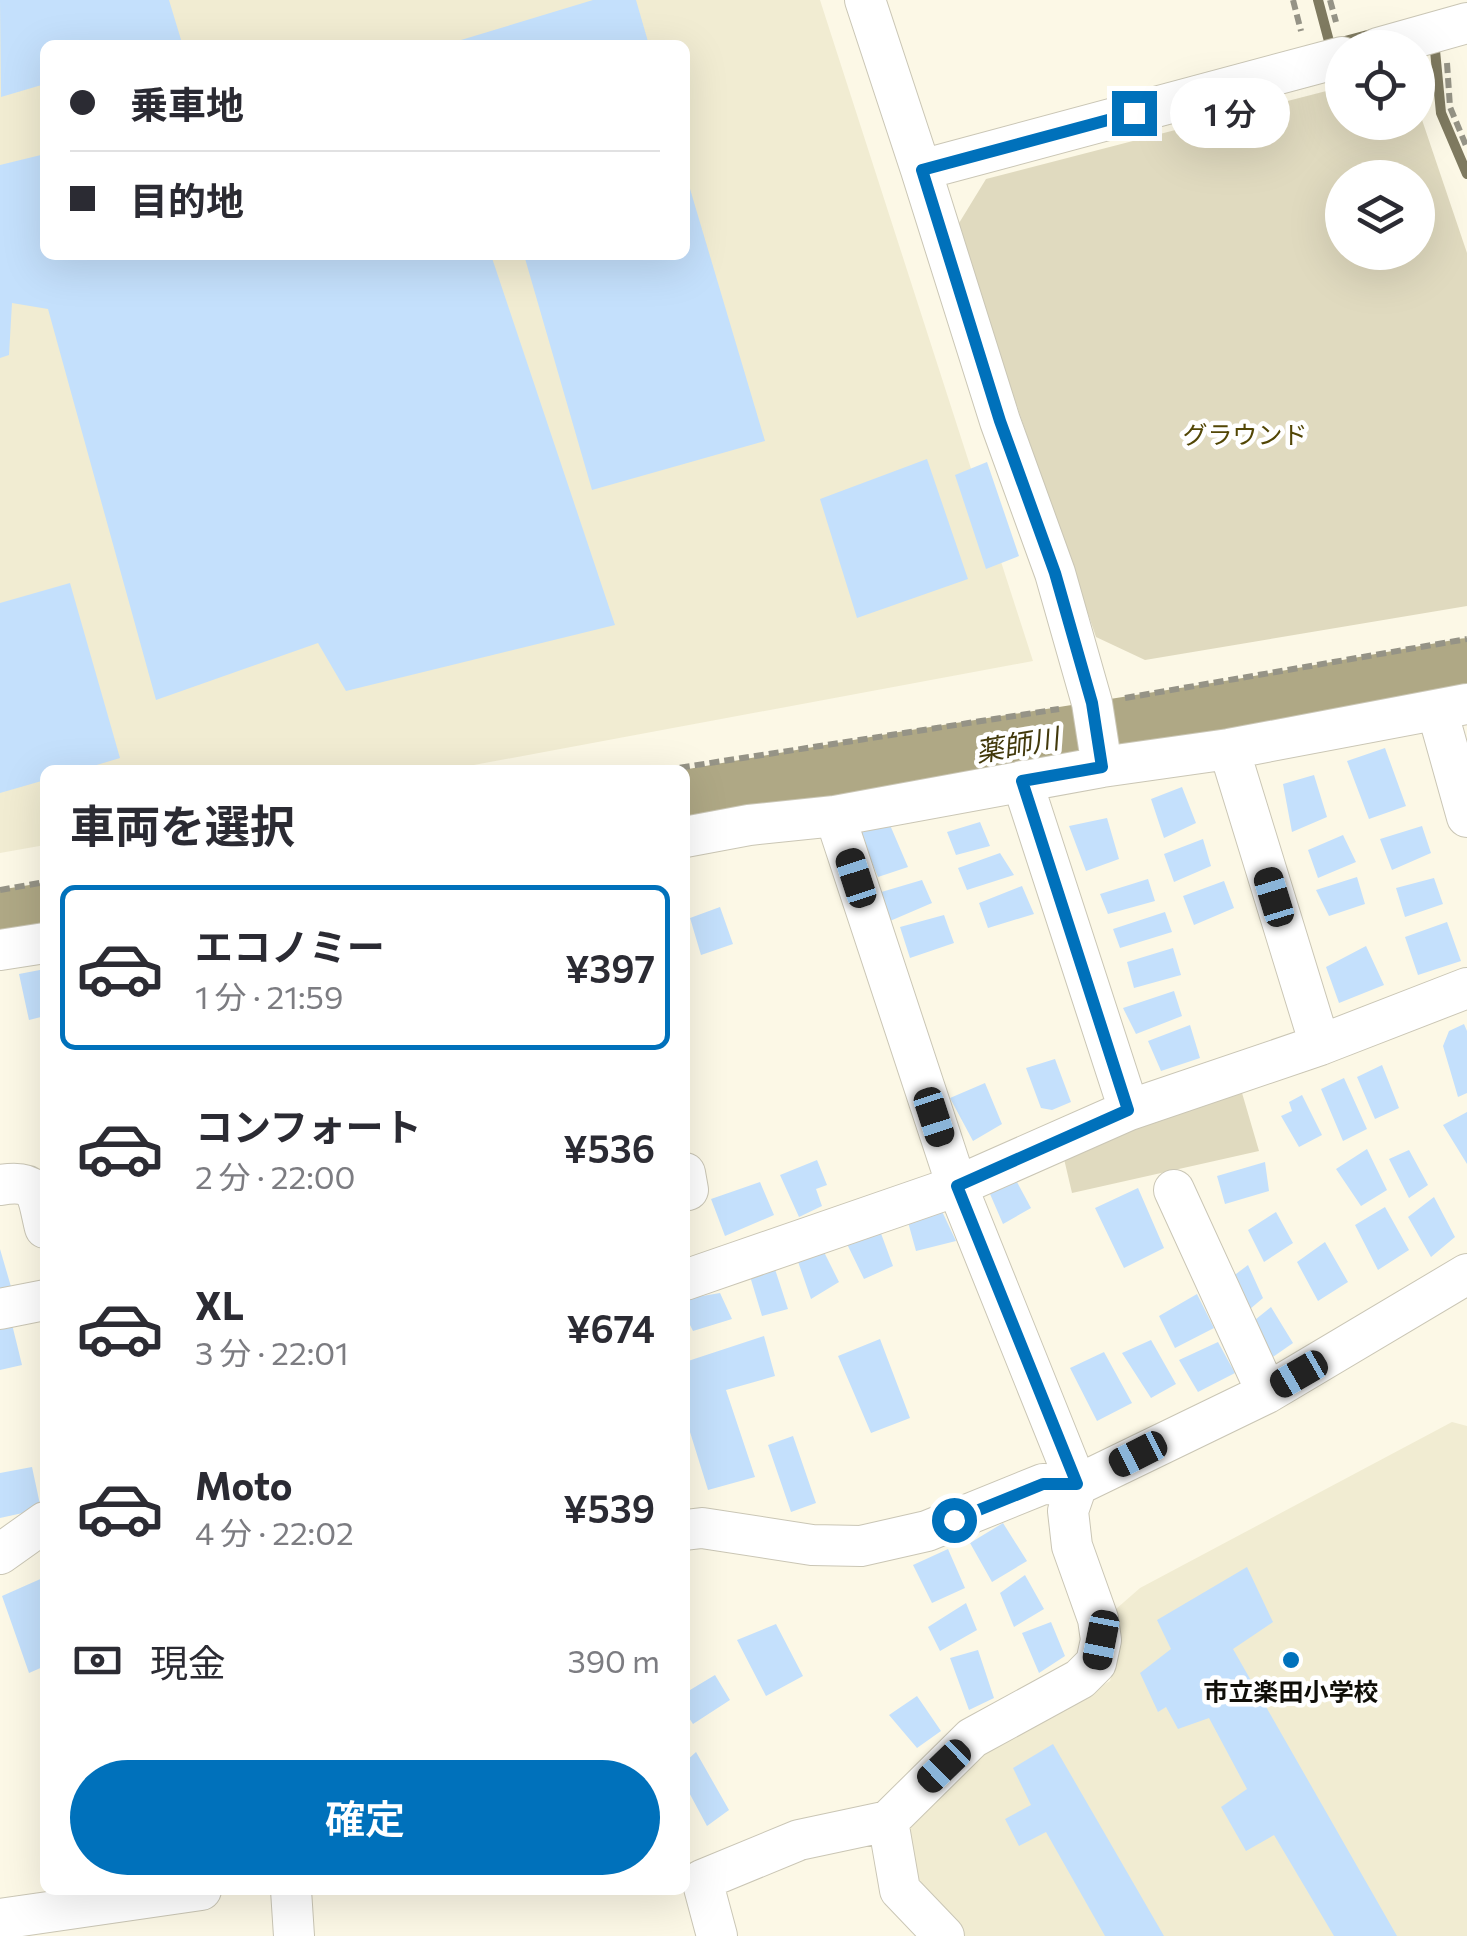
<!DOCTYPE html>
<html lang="ja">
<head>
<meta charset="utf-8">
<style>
	:root { --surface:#fff; --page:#f2f2f3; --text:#2b2b33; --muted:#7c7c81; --line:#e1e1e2; --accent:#0071bb }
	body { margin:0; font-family:Commissioner,"Noto Sans JP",sans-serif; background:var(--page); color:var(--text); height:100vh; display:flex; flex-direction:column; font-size:38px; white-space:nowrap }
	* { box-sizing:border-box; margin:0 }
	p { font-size:32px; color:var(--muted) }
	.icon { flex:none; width:55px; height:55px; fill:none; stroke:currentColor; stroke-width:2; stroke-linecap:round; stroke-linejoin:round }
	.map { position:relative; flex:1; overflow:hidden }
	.side { position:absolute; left:40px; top:765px; width:650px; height:1130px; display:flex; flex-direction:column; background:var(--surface); border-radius:15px; box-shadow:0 10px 40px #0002 }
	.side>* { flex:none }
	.banner { position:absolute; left:40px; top:40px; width:650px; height:220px; border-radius:15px; box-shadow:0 10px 40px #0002; display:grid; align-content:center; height:220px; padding:0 30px; background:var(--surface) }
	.controls { position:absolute; left:1325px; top:30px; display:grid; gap:20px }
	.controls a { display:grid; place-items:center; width:110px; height:110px; border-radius:50%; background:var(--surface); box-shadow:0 10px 40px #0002; font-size:50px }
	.end { position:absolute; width:45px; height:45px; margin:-22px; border:12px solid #0071bb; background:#fff; box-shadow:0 0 0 5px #fff }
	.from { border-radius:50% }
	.bubble { position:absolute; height:70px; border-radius:35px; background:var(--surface); box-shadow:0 10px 40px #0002; font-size:32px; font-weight:600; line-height:70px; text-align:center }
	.car { position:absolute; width:30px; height:60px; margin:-30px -15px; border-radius:12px; box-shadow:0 0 8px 2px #0007; background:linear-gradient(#222 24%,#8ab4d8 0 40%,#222 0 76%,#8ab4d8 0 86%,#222 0) }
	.banner b { display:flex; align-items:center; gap:35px; height:95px; font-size:38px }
	.banner b+b { border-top:2px solid var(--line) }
	.banner i { width:25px; height:25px; background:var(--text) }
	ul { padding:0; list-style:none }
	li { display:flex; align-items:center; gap:30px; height:165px; margin:0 20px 15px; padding:0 10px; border:5px solid transparent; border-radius:15px }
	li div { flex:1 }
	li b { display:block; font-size:38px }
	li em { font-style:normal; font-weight:600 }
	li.on { border-color:var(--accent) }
	li>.icon { width:90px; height:90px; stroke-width:1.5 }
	h2 { padding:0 30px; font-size:45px; line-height:120px }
	.pay { display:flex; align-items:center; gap:25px; height:110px; padding:0 30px; font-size:38px }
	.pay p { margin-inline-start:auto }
	.action { display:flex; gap:20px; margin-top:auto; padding:20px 30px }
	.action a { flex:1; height:115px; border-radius:60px; background:var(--accent); color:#fff; font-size:40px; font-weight:600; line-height:115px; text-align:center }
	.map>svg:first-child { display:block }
	.built { fill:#f1ecd2; fill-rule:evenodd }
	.green { fill:#e0dabf; fill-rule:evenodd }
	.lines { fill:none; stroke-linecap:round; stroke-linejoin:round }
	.stream { stroke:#7f7a60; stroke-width:10 }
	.river { stroke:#afa885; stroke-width:60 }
	.building { fill:#c4e0fc }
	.minor-casing { stroke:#cac6b5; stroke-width:42 }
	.path { stroke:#959386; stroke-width:6; stroke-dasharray:10 5; stroke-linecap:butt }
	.minor { stroke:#fff; stroke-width:40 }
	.route { stroke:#0071bb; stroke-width:12 }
	.poi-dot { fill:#0071bb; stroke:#fff; stroke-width:4 }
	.labels { text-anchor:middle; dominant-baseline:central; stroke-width:9; stroke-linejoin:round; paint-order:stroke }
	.park-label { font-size:25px; fill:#524605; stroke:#fff }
	.poi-label { font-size:25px; font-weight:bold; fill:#100f09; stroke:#fff }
	.water-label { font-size:28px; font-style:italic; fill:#42390b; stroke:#fff }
</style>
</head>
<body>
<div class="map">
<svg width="1467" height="1936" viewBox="0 0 1467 1936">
	<rect width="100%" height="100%" fill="#fcf8e6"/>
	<path class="built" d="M0,0h820l213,661 -586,109h-402v75l-45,8zM45,45h640v210h-640z
		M1452,1422l15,4v510h-502l-27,-24 -21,-23 -14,-55 16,-26 69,-57 122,-70 12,-42 -6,-30 24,-21z"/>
	<path class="green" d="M1342,87v35h76v-14l49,145v353l-322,54 -49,-23 -140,-409 30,-49zM1342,178h76v74h-76z
		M1240,1086l19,65 -187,42 -11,-47z"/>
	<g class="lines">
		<path class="stream" d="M1318,0l12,45 45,-12
			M1434,40l7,73 26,61"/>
		<path class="river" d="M685,800l222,-39 327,-51 233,-42
			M0,920l45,-7"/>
	</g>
	<path class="building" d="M0,0h169l13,43 -7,2h-130v39l-44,13z
		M593,0h43l13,45h-186l-2,-5z
		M45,154v101h446l124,370 -269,66 -28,-48 -162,57 -108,-391 -36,-6 -3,52 -9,3v-193z
		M685,172l80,269 -173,49 -68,-235h161z
		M927,459l41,120 -111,39 -37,-119z
		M987,462l32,94 -33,13 -31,-94z
		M70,583l50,175 -40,12h-35v10l-45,13v-190z
		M1385,748l21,58 -37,13 -22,-58z
		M1314,775l13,42 -35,15 -9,-48z
		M1182,787l14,36 -32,15 -13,-39z
		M1107,818l12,41 -33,12 -17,-45z
		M980,822l10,24 -34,9 -9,-23z
		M890,825l18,42 -30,10 -20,-48z
		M1422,826l9,27 -39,17 -12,-31z
		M1343,835l13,27 -38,16 -10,-28z
		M1203,839l8,27 -37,16 -10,-28z
		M1000,853l14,22 -47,15 -9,-22z
		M1357,877l8,27 -36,12 -13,-26z
		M1434,878l9,26 -38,13 -9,-29z
		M1148,879l7,22 -47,13 -8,-20z
		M922,880l10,23 -42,18 -12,-28z
		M1224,881l10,27 -40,17 -11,-29z
		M1022,886l12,28 -46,14 -9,-25z
		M720,907l13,37 -32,11 -11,-37z
		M1165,912l7,20 -52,16 -7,-19z
		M944,915l10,28 -44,15 -10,-31z
		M1447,922l14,39 -43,14 -13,-38z
		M1366,946l18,39 -45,18 -13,-36z
		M1173,948l8,27 -47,13 -7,-26z
		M45,969v47l-16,4 -10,-46z
		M1174,991l8,25 -46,18 -13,-26z
		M1464,1024l3,7v62l-9,4 -15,-51 6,-15z
		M1190,1025l10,33 -39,13 -13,-30z
		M1055,1059l16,43 -19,8 -11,-2 -15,-40z
		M1382,1065l17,43 -24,11 -18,-42z
		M1344,1078l23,51 -24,12 -22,-52z
		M985,1083l17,41 -29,17 -23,-43z
		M1302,1095l20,40 -23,12 -18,-31 11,-5 -3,-9z
		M1467,1112v52l-24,-39z
		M1367,1149l20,41 -26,16 -25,-37z
		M1409,1150l19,35 -19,13 -20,-39z
		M817,1160l10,25 -11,4 6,17 -23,11 -19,-42z
		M1265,1162l4,29 -44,13 -8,-28z
		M1012,1173l19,35 -28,16 -16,-37z
		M760,1182l14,33 -49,21 -14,-37z
		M1138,1188l26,60 -40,20 -29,-60z
		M1434,1197l21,40 -24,20 -23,-40z
		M940,1207l16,34 -40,10 -10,-36z
		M1385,1207l24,43 -31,20 -23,-45z
		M1276,1212l17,31 -29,19 -16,-32z
		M879,1228l14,38 -29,13 -18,-37z
		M1325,1242l23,40 -30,19 -21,-39z
		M822,1248l17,34 -28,17 -15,-43z
		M0,1249l12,41 -12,3z
		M773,1263l15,46 -26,7 -13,-43z
		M1248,1265l15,33 -20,17 -19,-32z
		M720,1293l12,26 -39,12 -8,-16v-16z
		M1197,1294l17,34 -39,20 -16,-32z
		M1271,1307l22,36 -30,21 -18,-36z
		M10,1316l12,49 -22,5v-51z
		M764,1336l11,40 -49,14 29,87 -47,13 -23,-74v-54z
		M880,1339l30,79 -39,15 -33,-77z
		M1151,1340l25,44 -25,14 -29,-45z
		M1218,1342l17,31 -37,19 -19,-32z
		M1104,1352l28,51 -35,18 -27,-53z
		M793,1436l23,67 -25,9 -23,-67z
		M32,1467l9,42 -41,9v-45z
		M1003,1523l24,38 -35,21 -22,-39z
		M948,1549l17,39 -33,15 -19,-38z
		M1247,1567l26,55 -40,27 164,287h-63l-60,-101 -28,16 -25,-44 26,-18 -38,-71 -31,11 -12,-22 -8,5 -18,-39 31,-24 -14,-29z
		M1025,1575l19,34 -30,18 -14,-34z
		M45,1577v89l-16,7 -27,-77z
		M966,1603l11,27 -37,21 -12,-24z
		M1051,1622l14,34 -26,17 -17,-40z
		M776,1624l27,52 -37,20 -29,-56z
		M978,1650l16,48 -25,12 -19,-52z
		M715,1675l15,25 -37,24 -8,-12v-19z
		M917,1696l24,35 -24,17 -28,-33z
		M1053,1744l111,192h-59l-59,-104 -27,14 -14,-27 26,-14 -18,-37z
		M696,1752l33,58 -22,16 -22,-41v-23z"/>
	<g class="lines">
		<defs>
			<path id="minor" d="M865,0l56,170 79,251 55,152 37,130 10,64
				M1378,48l89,-25
				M921,170l421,-113
				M1437,710l30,107
				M1229,749l91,296
				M1022,781l107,329
				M685,837l64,-12 86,-9 267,-49 127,-18 238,-45
				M0,950l45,-7
				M685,1173l3,17
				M0,1185c40,-7 37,11 45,43
				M1174,1190l93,203
				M685,1280l272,-94 -122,-370
				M0,1309l45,-9
				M685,1530l17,-2 110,17 49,1 66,-15 116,-47 34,1 190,-92 200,-119
				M0,1554l45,-32
				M291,1890l3,46
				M0,1919l201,-29
				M717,1936l-15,-56 97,-40 89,-19
				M944,1936l-44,-46 -12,-69 84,-83 108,-59 16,-16 5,-23 -3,-21 -26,-73 -4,-35 9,-26 -120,-299 172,-76 191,-65 147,-57"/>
		</defs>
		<use href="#minor" class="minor-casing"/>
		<path class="path" d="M1293,0l8,31
			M1330,0l6,22
			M1447,63l3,44 17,41
			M1125,698l342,-59
			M665,770l394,-61
			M0,890l45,-8"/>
		<use href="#minor" class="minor"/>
	</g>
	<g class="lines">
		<path class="route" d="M954,1520l89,-36h34l-120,-298 171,-76 -106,-329 80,-14 -10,-64 -37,-130 -55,-152 -78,-251 212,-57"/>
	</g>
	<circle class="poi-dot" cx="1291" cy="1660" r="10"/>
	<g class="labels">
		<g class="park-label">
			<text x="1245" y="434">グラウンド</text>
		</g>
		<g class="poi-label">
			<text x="1291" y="1691">市立楽田小学校</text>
		</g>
		<g class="water-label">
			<text transform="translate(1017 744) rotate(-10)">薬師川</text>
		</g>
	</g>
</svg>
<div class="controls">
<a><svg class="icon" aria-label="locate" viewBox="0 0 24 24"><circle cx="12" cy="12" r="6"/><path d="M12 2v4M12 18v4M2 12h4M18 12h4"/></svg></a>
<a><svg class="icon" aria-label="layers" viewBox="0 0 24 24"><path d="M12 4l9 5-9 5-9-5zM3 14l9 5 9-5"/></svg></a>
</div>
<i class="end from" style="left:954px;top:1520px"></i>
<i class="end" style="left:1134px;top:113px"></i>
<div class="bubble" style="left:1170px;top:78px;width:120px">1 分</div>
<i class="car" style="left:856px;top:878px;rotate:342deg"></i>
<i class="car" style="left:1274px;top:897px;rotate:343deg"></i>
<i class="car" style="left:934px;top:1117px;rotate:162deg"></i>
<i class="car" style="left:1299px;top:1374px;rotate:240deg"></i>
<i class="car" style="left:1138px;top:1454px;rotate:243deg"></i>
<i class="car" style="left:1101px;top:1640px;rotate:191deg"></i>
<i class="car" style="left:944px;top:1766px;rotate:226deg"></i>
<div class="banner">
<b><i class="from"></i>乗車地</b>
<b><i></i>目的地</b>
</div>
<section class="side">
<h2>車両を選択</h2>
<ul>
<li class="on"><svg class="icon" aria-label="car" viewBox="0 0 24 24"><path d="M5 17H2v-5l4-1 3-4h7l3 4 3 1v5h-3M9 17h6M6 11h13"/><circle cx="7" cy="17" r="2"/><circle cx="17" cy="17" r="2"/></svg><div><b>エコノミー</b><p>1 分 · 21:59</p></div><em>¥397</em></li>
<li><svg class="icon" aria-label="car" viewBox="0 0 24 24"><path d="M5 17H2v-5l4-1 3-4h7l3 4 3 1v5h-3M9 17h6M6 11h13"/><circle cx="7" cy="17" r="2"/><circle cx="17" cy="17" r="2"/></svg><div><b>コンフォート</b><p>2 分 · 22:00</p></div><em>¥536</em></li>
<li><svg class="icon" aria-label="car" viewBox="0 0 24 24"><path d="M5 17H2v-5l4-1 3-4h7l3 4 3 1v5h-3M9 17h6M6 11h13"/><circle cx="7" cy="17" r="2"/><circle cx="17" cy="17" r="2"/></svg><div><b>XL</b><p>3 分 · 22:01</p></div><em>¥674</em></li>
<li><svg class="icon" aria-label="car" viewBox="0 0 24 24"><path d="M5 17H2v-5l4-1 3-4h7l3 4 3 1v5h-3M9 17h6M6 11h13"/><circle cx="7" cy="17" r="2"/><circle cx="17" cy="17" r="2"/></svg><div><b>Moto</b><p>4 分 · 22:02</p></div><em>¥539</em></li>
</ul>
<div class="pay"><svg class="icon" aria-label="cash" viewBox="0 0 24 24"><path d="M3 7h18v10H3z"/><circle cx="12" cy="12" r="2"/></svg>現金<p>390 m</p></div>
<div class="action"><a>確定</a></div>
</section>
</div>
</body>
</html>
